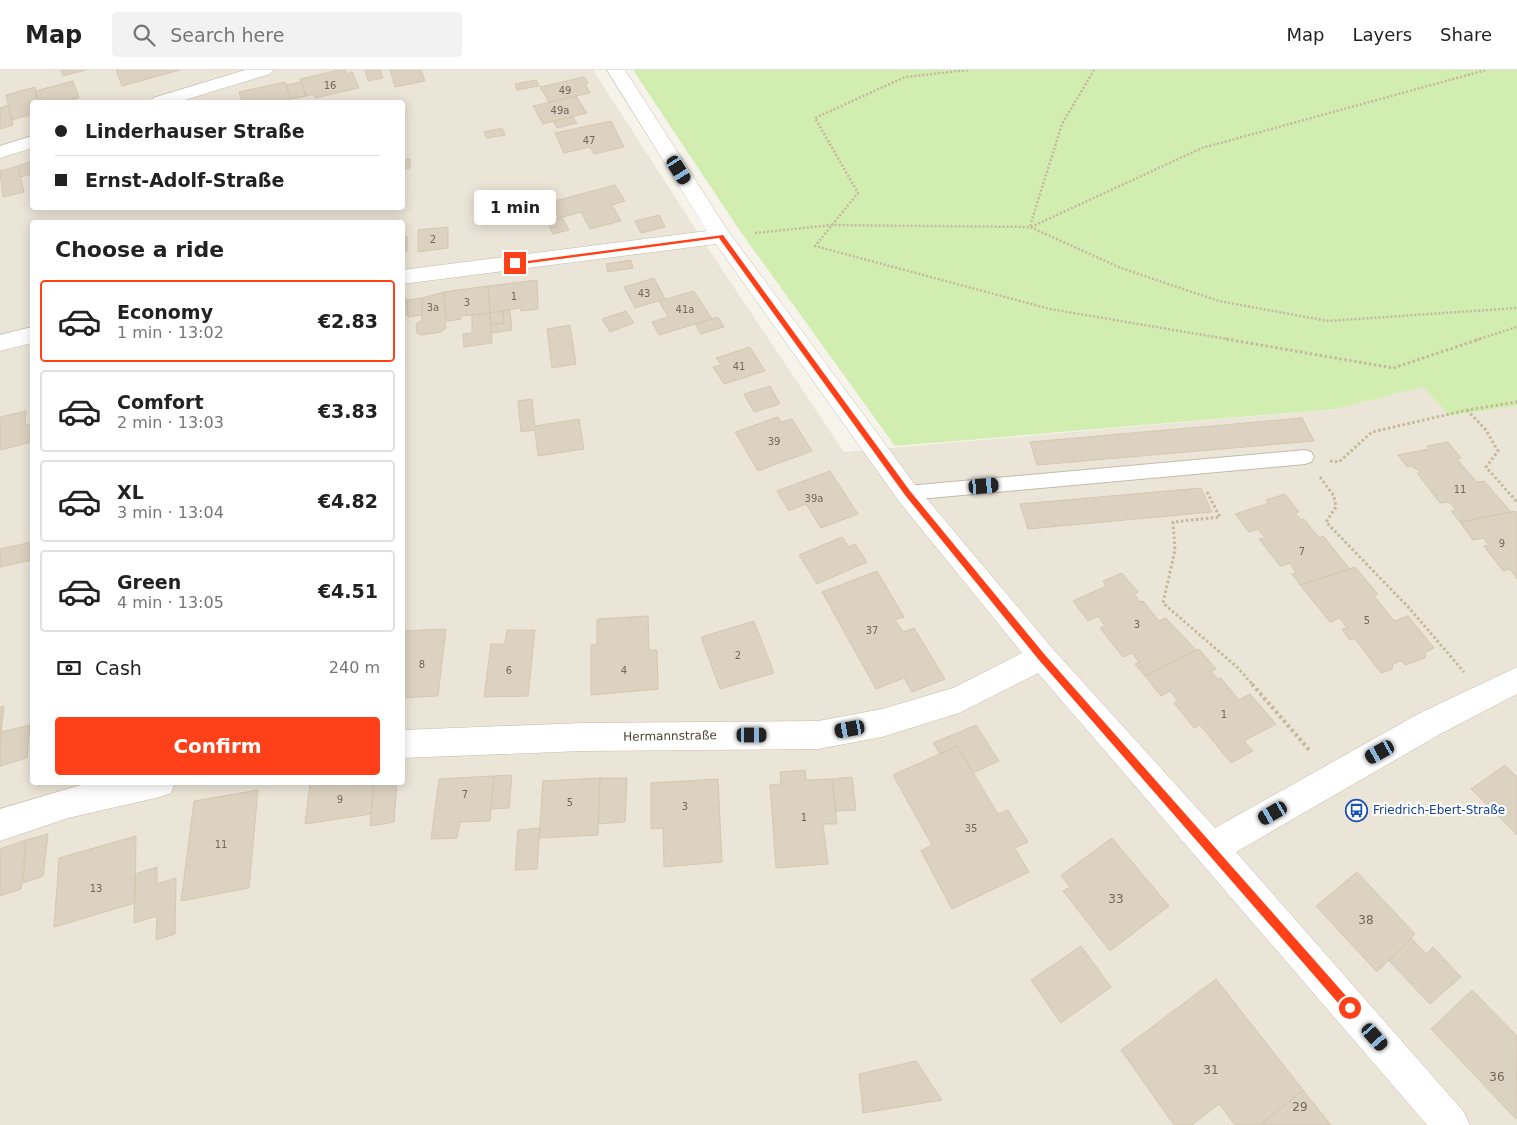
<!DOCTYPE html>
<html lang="en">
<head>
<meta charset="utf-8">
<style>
	:root { --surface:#fff; --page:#f2f2f2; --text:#222; --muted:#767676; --line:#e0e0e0; --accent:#ff4019 }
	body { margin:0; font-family:"DejaVu Sans",sans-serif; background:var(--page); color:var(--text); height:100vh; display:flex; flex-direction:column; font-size:19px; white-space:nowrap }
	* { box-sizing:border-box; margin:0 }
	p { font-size:16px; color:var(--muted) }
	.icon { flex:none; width:28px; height:28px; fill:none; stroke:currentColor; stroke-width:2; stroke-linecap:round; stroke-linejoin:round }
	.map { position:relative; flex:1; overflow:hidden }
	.sheet { position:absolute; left:30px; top:150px; width:375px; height:565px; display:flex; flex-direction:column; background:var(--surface); border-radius:5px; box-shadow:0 2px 12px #0003 }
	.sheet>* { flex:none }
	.hud { position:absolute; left:30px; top:30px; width:375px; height:110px; border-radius:5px; box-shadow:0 2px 12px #0003; display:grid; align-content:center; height:110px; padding:0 25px; background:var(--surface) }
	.end { position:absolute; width:22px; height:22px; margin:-11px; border:6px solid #ff4019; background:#fff; box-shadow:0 0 0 2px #fff }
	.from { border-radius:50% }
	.bubble { position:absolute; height:35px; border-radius:5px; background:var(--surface); box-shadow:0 2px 12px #0003; font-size:16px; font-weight:700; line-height:35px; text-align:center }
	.car { position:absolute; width:15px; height:30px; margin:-15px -8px; border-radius:6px; box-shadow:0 0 4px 1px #0007; background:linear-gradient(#222 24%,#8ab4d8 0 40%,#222 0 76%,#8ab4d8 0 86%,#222 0) }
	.hud b { display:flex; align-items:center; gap:18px; height:48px; font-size:19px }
	.hud b+b { border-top:1px solid var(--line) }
	.hud i { width:12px; height:12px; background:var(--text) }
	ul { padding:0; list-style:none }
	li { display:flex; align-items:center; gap:15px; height:82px; margin:0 10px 8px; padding:0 15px; border:2px solid var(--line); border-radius:5px }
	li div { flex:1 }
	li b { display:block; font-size:19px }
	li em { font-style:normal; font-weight:700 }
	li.on { border-color:var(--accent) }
	li>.icon { width:45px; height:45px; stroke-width:1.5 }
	h2 { padding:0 25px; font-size:22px; line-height:60px }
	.pay { display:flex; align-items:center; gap:12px; height:55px; padding:0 25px; font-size:19px }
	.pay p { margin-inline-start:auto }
	.action { display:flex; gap:10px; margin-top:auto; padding:10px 25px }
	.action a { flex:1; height:58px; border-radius:5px; background:var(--accent); color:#fff; font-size:20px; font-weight:700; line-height:58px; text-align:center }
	header { display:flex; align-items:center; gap:30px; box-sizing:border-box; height:70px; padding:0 25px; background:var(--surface); border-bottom:1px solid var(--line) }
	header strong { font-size:24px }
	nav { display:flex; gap:28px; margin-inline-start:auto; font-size:18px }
	.search { width:350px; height:45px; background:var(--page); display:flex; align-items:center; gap:12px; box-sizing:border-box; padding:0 18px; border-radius:5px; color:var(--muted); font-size:19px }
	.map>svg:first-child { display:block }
	.residential { fill:#ebe5d8; fill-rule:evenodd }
	.green { fill:#d1eeb0 }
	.building { fill:#dcd2c1; stroke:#d5c8b1 }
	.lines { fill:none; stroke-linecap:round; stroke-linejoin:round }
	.lane-casing { stroke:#c3bbac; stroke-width:2 }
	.street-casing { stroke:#c3bbac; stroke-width:1 }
	.path-far2 { stroke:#c7b89b; stroke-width:2.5; stroke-dasharray:2 2; stroke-linecap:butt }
	.path-far1 { stroke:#c7b89b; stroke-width:3; stroke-dasharray:2.5 2.5; stroke-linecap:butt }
	.path { stroke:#c7b89b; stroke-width:4; stroke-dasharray:3 3; stroke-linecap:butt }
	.lane { fill:#fff; fill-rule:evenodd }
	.street { fill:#fff; fill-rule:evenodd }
	.route { fill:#ff4019 }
	.labels { text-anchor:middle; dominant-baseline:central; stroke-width:4.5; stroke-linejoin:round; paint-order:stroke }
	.number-label { font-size:10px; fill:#70685a }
	.street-label { font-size:12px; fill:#4c4437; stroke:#fff }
	.transit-label { font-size:12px; fill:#164399; stroke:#fff; text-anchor:start }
	.near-number-label { font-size:12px; fill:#70685a }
</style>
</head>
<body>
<header>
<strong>Map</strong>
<div class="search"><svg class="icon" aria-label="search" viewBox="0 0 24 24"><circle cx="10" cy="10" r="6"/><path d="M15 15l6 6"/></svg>Search here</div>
<nav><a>Map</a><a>Layers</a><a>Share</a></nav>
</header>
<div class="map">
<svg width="1517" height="1055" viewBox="0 0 1517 1055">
	<rect width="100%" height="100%" fill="#f6f3ea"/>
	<path class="residential" d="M0,0h593l122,189 129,193 491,-43 88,-22 27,29 67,-10v719h-1517zM32,32h370v106h-370zM32,152h370v560h-370z"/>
	<path class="green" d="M633,0h884v336l-67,10 -27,-29 -88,22 -440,37 -155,-215z"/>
	<path class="building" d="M61,0h25l-23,6z
		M116,0h64l-58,16z
		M339,0h6l2,4 5,-2 7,16 -44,10 -1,-4 -8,2 -6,-17z
		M365,0h15l3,8 -15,3z
		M390,0h31l4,11 -30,6z
		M584,7l4,6 -3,1 5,9 -41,9 -9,-15z
		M536,10l3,6 -22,4 -2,-6z
		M73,11l6,17 -17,4h-24l-3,-11z
		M285,12l6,17 -16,3h-33l-3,-10z
		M301,12l5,14 -15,3 -5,-14z
		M35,17l3,15h-6v12l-20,6 -6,-25z
		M576,26l11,17 -44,11 -10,-18z
		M8,35l5,20 -13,4v-21z
		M573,47l4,6 -20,5 -4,-7z
		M611,51l13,26 -30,7 -4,-7 -26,6 -9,-20z
		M502,58l3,7 -18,3 -3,-6z
		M410,89v9l-8,1v-9z
		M30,92l2,12 -11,3 -3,-11z
		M18,96l6,26 -21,5 -3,-26z
		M615,115l10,16 -13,4 9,16 -31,8 -9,-17 -22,6 -8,-16z
		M659,145l6,12 -24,6 -6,-12z
		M562,147l7,13 -16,4 -6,-13z
		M448,157v21l-30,4v-22z
		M407,166v15l-5,1v-15z
		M631,190l2,8 -25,4 -2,-8z
		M654,208l11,21 -30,9 -11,-21z
		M537,210l1,29 -17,2 -1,-3 -30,5 -2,-27z
		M488,216l2,27 -29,3v3l-14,2 -3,-29z
		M694,221l18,28 -53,16 -7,-13 16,-5 -9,-16z
		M444,222l2,36 -5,4 -19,3 -5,-2 -1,-9 6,-4v-22z
		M422,228v17l-14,2 -1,-17z
		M407,229l1,16 -6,1v-16z
		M510,240l2,20 -20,3v-8l12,-2 -1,-12z
		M503,241l1,12 -14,2v-12z
		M626,241l8,12 -24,9 -8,-13z
		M490,243l2,30 -28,4 -1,-13 9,-1v-18z
		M718,247l6,10 -23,7 -6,-10z
		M570,255l6,39 -24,4 -5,-39z
		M750,277l15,24 -41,13 -11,-17 8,-2 -5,-7z
		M770,316l10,18 -26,8 -10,-18z
		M532,329l3,27 44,-7 5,30 -46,7 -3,-26 -14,2 -3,-31z
		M26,341l-1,14 7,-1v18l-32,8v-33z
		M778,347l3,5 11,-3 20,32 -54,20 -23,-39z
		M1302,348l12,23 -277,24 -7,-23z
		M1448,372l13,16 -4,1 4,5 16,18 7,-1 27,31 -51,10 -9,-11 5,-1 -7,-8 -9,1 -23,-30h5l-11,-7 -4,1 -9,-12 31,-6 -2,-3z
		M830,401l28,43 -37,14 -15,-24 -17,7 -12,-20z
		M1201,418l11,24 -184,17 -8,-25z
		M1285,424l14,18 -4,1 6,7 3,-1 15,19 4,-2 27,33 -50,16 -8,-11 4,-1 -6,-10 -10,3 -21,-27 6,-1 -7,-9 -9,3 -14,-18 34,-11 -3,-3z
		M1515,441l2,3v65l-7,-10 -7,2 -19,-25 5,-1 -6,-7 -10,2 -13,-18z
		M842,467l7,10 6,-3 12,18 -50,22 -18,-29z
		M32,472v18l-32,7v-18z
		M1355,497l23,27 -4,2 20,25 14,-5 26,32 -8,4 -1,6 -20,7 -4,-4 -8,3 -1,5 -11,4 -26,-34 -5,1 -8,-11 5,-1 -7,-10 -10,4 -30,-37z
		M877,501l27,46 -9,3 8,12 11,-4 31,51 -33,13 -8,-14 -28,11 -54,-97z
		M1122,503l16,19 -4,2 6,8 3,-1 16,20 7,-3 30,32 -51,26 -10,-12 4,-2 -7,-9 -9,4 -23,-29 5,-2 -7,-10 -10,5 -15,-20 33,-15 -3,-5z
		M648,546l1,34h8l1,39 -67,6v-50l6,-1v-25z
		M754,551l20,52 -54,16 -19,-52z
		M446,559l-8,67 -36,2v-67z
		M507,560h28l-7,66 -44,1 7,-53h14z
		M1199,579l17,20 -5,2 7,8 3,-1 18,22 11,-6 26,30 -32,17 9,10 -22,12 -31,-38 -6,3 -20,-25 4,-2 -8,-10 -9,5 -16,-20z
		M4,636l-3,26 -1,14v-39z
		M30,655l-3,33 -27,8 1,-34z
		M976,655l23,36 -26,12 -16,-27 -17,8 -7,-11z
		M957,676l41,68 10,-4 20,32 -13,6 14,24 -77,37 -31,-58 11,-6 -39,-70z
		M1505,695l12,12v58l-46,-46z
		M805,700l1,10 26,-1 5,45h-14l5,40 -52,4 -6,-83 11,-1 -1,-12z
		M512,705l-3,33 -18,1 3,-33z
		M494,706l-4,45 -30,1 -3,16 -26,1 8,-60z
		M852,707l4,33 -20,1 -4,-32z
		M600,708l-2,57 -59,3 4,-57z
		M600,708h27l-2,44 -27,2z
		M718,709l4,83 -58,5 -1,-39 -12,1v-46z
		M310,712h64l-3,32 -66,10z
		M397,712l-3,40 -24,4 4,-43z
		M258,720l-9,98 -68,13 13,-100z
		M540,758l-3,41 -22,1 3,-40z
		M48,764l-5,42 -20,7 3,-43z
		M136,766l-1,67 -81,24 5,-69z
		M1112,768l57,68 -59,45 -47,-60 7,-4 -9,-12z
		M26,770l-5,49 -21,7v-47z
		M157,797v17l19,-6 -1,56 -19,6 1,-24 -23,7 1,-49z
		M1357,802l58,62 -38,38 -61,-66z
		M1411,868l15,16 7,-7 28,30 -31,27 -41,-43z
		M1081,876l30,41 -50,36 -30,-43z
		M1216,909l87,111 -43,35h-25l-16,-21 -27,21h-18l-53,-75z
		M1472,920l45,46 -1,83 -85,-90z
		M916,991l26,39 -79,13 -4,-39z
		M1303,1020l28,35h-71z"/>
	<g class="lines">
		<defs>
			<path id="lane" d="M1305,380l6,2 3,5 -3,5 -6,2 -398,36 -7,-2 -2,-5 2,-5 7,-2z"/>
			<path id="street" d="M245,0h28l-3,4 -92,28h-27l2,-4z
				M607,0h18l103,161 188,255 136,162 163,180 205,-115 97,-46v27l-75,39 -206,119 228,260 6,13h-43l-389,-452 -79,40 -77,24 -64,12 -236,2 -180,7v-28l180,-7 236,-2 64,-12 71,-21 69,-35 -124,-153 -182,-256 -314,40v-14l305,-39z
				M32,66v12l-32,10v-12z
				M32,257v16l-32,8v-16z
				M91,712h84l-4,11 -11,4 -92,21 -68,23v-32z"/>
		</defs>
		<use href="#lane" class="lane-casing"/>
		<use href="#street" class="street-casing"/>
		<path class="path-far2" d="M968,0l-63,7 -90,41 43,75 -43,53 235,63 183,31
			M1030,156l32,-102 32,-54
			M1031,157l171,-79 284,-78
			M755,163l77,-8 198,2 91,41 98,33 109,20 189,-13
			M1476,270l41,-13"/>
		<path class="path-far1" d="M1226,269l167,29 87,-29
			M1467,340l19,20 12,21 -12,16 31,35
			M1330,391l9,1 33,-30 95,-22 50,-8
			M1320,407l14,19 2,11 -10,15 84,87 54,63
			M1207,422l13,25 -47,5 2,28 -12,53 75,65 15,17"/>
		<path class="path" d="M1252,614l59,68"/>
		<use href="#lane" class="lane"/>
		<use href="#street" class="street"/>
	</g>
	<path class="route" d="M723,165l187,256 135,164 309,350v7h-8l-307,-352 -134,-165 -186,-257 -204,27 -3,-2z"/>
	<defs>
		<symbol id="bus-ring" viewBox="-11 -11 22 22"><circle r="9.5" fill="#fff" stroke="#1a4fb4" stroke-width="1.5"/><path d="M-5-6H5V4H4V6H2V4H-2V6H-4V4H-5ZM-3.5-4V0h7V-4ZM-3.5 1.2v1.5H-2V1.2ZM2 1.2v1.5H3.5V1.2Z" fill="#1a4fb4"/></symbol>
	</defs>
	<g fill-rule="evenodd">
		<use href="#bus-ring" x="1344" y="728" width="25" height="25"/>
	</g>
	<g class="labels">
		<g class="number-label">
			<text x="330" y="15">16</text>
			<text x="565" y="20">49</text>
			<text x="560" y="40">49a</text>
			<text x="589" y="70">47</text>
			<text x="433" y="169">2</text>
			<text x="644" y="223">43</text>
			<text x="514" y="226">1</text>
			<text x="467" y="232">3</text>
			<text x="433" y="237">3a</text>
			<text x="685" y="239">41a</text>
			<text x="739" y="296">41</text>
			<text x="774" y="371">39</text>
			<text x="1460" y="419">11</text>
			<text x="814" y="428">39a</text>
			<text x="1502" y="473">9</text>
			<text x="1302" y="481">7</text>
			<text x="1367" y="550">5</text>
			<text x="1137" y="554">3</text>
			<text x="872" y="560">37</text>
			<text x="738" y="585">2</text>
			<text x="422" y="594">8</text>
			<text x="509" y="600">6</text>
			<text x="624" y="600">4</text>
			<text x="1224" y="644">1</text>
			<text x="465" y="724">7</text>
			<text x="340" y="729">9</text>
			<text x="570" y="732">5</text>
			<text x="685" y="736">3</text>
			<text x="804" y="747">1</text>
			<text x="971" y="758">35</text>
			<text x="221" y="774">11</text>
			<text x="96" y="818">13</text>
		</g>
		<g class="street-label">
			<text transform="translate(670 666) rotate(-1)">Hermannstraße</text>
		</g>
		<g class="transit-label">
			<text x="1373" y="740">Friedrich-Ebert-Straße</text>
		</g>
		<g class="near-number-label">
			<text x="1116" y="829">33</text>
			<text x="1366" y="850">38</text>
			<text x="1211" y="1000">31</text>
			<text x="1497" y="1007">36</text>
			<text x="1300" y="1037">29</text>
		</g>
	</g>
</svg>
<i class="end from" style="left:1350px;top:938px"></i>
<i class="end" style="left:515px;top:193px"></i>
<div class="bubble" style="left:474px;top:120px;width:82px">1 min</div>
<i class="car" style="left:679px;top:100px;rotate:148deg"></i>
<i class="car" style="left:984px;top:416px;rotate:85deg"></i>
<i class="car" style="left:850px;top:659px;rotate:260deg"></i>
<i class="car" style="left:752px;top:665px;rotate:90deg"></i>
<i class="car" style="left:1380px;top:682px;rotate:241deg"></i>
<i class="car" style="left:1273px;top:743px;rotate:240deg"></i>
<i class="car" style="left:1375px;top:967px;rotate:139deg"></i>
<div class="hud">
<b><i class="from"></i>Linderhauser Straße</b>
<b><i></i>Ernst-Adolf-Straße</b>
</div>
<section class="sheet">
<h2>Choose a ride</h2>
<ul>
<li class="on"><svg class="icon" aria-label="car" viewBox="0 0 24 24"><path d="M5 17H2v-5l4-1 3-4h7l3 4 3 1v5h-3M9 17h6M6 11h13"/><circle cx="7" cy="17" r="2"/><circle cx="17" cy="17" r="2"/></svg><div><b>Economy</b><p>1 min · 13:02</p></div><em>€2.83</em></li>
<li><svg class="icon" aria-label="car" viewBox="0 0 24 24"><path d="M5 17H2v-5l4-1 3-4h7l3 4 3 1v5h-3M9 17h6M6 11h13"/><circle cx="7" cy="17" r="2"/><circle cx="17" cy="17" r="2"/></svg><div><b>Comfort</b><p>2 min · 13:03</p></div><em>€3.83</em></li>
<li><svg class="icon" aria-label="car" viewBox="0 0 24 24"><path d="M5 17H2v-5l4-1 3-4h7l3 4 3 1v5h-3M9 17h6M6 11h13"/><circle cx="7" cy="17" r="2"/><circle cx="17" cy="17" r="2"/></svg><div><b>XL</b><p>3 min · 13:04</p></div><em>€4.82</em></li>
<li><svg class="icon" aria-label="car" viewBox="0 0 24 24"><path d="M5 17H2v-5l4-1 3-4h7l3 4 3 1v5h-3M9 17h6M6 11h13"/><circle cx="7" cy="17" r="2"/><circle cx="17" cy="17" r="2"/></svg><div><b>Green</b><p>4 min · 13:05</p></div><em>€4.51</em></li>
</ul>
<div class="pay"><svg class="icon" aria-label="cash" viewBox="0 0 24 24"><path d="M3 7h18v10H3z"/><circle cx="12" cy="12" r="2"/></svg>Cash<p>240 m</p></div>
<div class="action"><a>Confirm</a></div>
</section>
</div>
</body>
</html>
